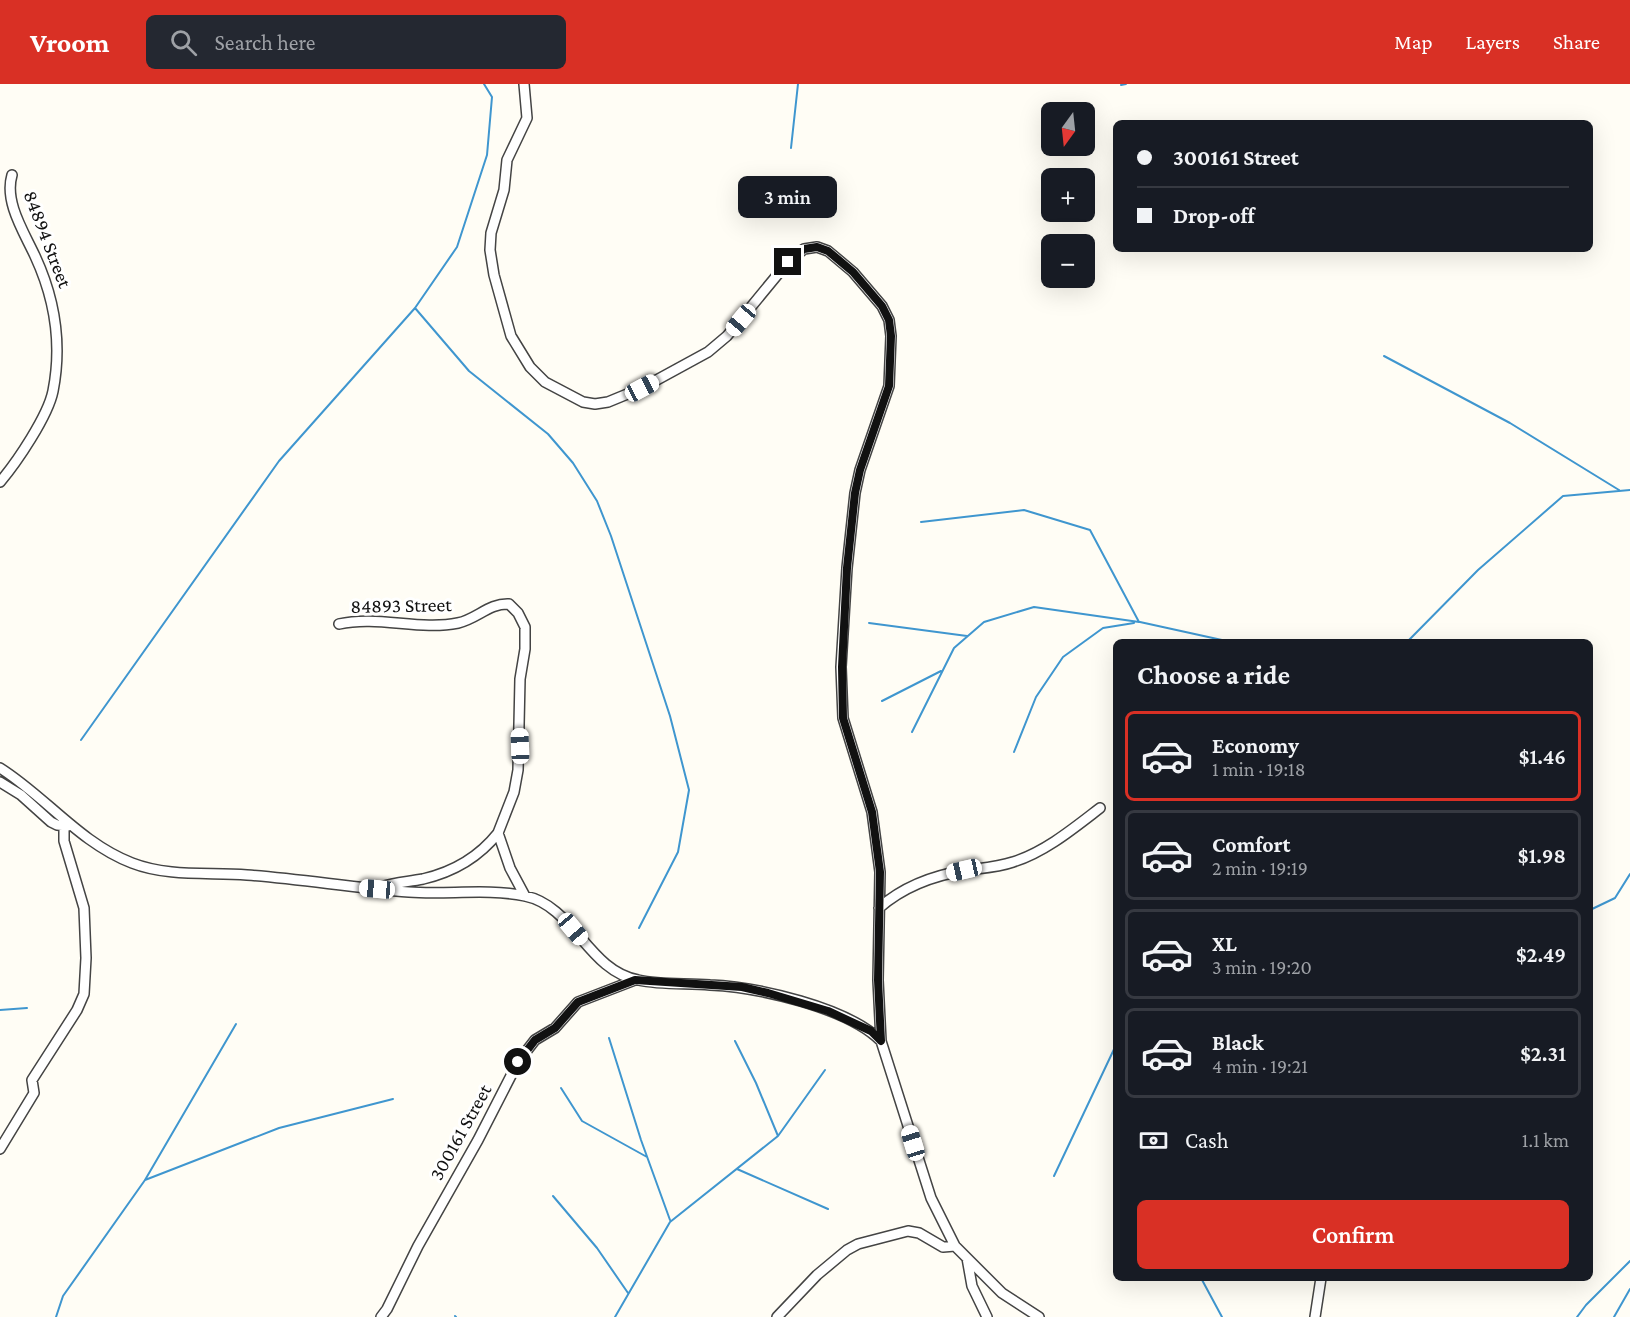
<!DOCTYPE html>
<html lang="en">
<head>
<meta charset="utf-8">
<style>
	:root { --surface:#171b24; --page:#242831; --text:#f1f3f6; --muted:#9ea1a6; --line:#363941; --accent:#d93025 }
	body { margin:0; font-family:"Crimson Pro",serif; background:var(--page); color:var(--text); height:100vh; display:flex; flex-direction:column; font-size:22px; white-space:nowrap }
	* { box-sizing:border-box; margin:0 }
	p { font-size:20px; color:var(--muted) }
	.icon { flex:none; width:33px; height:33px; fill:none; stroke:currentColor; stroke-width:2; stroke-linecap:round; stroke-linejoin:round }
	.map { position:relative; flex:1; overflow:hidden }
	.side { position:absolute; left:1113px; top:555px; width:480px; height:642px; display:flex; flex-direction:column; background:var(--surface); border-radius:9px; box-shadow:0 6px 24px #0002 }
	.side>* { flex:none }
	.hud { position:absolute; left:1113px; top:36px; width:480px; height:132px; border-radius:9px; box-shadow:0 6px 24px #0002; display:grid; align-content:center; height:132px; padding:0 24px; background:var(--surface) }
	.needle { width:39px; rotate:195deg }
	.fabs { position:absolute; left:1041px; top:18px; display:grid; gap:12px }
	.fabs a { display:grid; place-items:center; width:54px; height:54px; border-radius:9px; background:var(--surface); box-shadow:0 6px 24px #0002; font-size:30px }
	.end { position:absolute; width:27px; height:27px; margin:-14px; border:8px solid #111; background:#fff; box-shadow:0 0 0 3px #fff }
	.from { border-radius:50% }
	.bubble { position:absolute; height:42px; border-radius:9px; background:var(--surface); box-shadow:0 6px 24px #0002; font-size:20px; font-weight:600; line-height:42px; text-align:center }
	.car { position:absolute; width:18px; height:36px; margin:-18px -9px; border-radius:8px; box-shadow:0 0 4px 2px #0007; background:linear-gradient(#fff 24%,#345 0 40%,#fff 0 76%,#345 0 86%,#fff 0) }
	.hud b { display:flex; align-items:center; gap:21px; height:57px; font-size:22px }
	.hud b+b { border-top:2px solid var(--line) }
	.hud i { width:15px; height:15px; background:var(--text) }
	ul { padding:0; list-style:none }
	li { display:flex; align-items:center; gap:18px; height:90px; margin:0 12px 9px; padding:0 12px; border:3px solid var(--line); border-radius:9px }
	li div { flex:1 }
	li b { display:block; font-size:22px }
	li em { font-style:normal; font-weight:600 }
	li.active { border-color:var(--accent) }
	li>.icon { width:54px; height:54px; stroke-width:1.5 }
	h2 { padding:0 24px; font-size:27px; line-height:72px }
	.pay { display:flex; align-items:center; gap:15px; height:66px; padding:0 24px; font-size:22px }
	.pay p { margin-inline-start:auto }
	.button { display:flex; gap:12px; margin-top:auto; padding:12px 24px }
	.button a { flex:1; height:69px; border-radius:9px; background:var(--accent); color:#fff; font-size:24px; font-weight:600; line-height:69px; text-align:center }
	header { display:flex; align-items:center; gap:36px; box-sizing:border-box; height:84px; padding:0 30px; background:var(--accent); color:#fff }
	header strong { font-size:28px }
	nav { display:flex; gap:33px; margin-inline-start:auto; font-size:21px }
	.search { width:420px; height:54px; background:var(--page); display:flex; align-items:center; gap:15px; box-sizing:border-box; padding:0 21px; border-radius:9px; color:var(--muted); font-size:22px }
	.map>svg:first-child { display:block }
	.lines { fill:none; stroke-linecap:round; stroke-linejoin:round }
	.stream { stroke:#3f96cf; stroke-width:2 }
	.minor-casing { stroke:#444; stroke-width:12 }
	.minor { stroke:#fff; stroke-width:9 }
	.route { stroke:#111; stroke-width:8 }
	.labels { text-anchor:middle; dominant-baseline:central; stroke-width:6; stroke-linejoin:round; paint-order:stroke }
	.street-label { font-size:20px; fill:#111; stroke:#fff }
</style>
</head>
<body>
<header>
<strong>Vroom</strong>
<div class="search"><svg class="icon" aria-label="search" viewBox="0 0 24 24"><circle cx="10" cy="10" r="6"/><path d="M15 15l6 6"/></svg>Search here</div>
<nav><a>Map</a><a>Layers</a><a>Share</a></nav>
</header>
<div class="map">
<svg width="1630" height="1233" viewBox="0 0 1630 1233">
	<rect width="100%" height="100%" fill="#fffdf5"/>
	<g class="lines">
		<path class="stream" d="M1121,1l5,-1
			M791,64l7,-64
			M415,224l54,63 79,63 25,29 24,38 14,35 59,180 19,74 -11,62 -39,76
			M1384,272l126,67 109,67
			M921,438l103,-12 66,20 49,92
			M1140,538l91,20
			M869,539l98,13
			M1407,558l71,-72 85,-74 67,-6
			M882,617l59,-30
			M912,648l42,-84 30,-26 50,-15 105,15
			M81,656l198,-279 136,-153 42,-61 30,-92 5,-58 -8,-13
			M1014,668l22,-55 27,-40 40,-29 31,-5
			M1590,826l25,-12 15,-24
			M0,926l27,-2
			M609,954l32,102 29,80
			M735,957l21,42 22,53
			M561,1004l21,33 65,36
			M737,1085l91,40
			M1054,1092l62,-131
			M145,1096l134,-52 114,-29
			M553,1112l44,52 31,45
			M1201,1194l21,39
			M1151,1195v-1
			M455,1232l1,1
			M56,1233l7,-21 82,-116 91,-156
			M615,1233l55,-95 108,-86 47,-66
			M1577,1233l9,-12 44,-44
			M1614,1233l16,-28"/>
		<defs>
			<path id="minor" d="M524,0l3,34 -20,42 -3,30 -13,43 -1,17 4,25 17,61 19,31 15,15 38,20 12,2 13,-2 34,-14 66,-36 19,-16 61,-74 16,-13 13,-2 11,4 25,21 29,34 7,14 2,16 -2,50 -29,84 -5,23 -8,75 -6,99 2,51 29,94 8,60 -2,108 3,61
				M0,398c17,-20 48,-66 53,-91 9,-46 2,-92 -18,-135 -11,-24 -31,-54 -23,-81
				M339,540c39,-9 80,7 119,-1 19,-4 31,-20 51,-19l9,9 7,14v22l-5,30 -2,91 -4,22 -16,41 12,35 15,28
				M0,684c46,29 80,75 132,95 36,14 77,9 115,12 54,4 108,13 162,17 38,3 78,-4 116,4 49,10 63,75 113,84 24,5 48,3 72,5 47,2 137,22 171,56l50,157 24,48 47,47 37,24
				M0,698l21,13 30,27 6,3 11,1
				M381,803c14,-5 27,-5 42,-8 30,-7 56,-22 75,-46
				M879,824c25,-22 56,-33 88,-38 16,-2 32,-3 46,-8 32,-10 61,-34 87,-54
				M0,1065l34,-56 -2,-13 45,-70 7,-16 2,-36 -2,-50 -20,-67v-15
				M967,1174l5,28 15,31
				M381,1233l6,-8 31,-63 60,-106 40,-78 17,-22 20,-12 23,-26 57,-22
				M777,1233l40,-42 30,-25 11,-6 50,-13 11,2 24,14 12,-1
				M1315,1233l6,-39"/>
		</defs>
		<use href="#minor" class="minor-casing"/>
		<use href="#minor" class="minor"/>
	</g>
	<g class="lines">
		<path class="route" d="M518,978l17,-22 20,-12 23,-26 57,-22 107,7 26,6 60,18 43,20 10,10 -3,-61 2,-108 -8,-60 -29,-94 -1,-51 5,-99 8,-75 5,-23 29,-84 2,-50 -2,-16 -7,-14 -29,-34 -25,-21 -11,-4 -13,2 -16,13"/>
	</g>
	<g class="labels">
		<g class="street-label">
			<text transform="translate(48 155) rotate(69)">84894 Street</text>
			<text transform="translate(401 521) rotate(-1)">84893 Street</text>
			<text transform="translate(460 1048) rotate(-61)">300161 Street</text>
		</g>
	</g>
</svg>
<div class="fabs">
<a><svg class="needle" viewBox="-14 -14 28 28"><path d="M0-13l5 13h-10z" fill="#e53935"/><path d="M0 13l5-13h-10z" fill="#9ea1a6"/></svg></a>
<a>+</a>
<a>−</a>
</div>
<i class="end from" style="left:518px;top:978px"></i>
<i class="end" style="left:788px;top:178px"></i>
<div class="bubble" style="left:738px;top:92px;width:99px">3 min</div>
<i class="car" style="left:741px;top:236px;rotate:220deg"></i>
<i class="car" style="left:642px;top:304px;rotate:62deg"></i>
<i class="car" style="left:520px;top:662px;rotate:358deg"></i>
<i class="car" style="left:964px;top:786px;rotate:257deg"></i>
<i class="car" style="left:377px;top:805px;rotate:275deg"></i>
<i class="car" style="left:573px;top:845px;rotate:140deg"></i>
<i class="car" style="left:913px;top:1059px;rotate:343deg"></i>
<div class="hud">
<b><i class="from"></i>300161 Street</b>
<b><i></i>Drop-off</b>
</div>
<section class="side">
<h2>Choose a ride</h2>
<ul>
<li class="active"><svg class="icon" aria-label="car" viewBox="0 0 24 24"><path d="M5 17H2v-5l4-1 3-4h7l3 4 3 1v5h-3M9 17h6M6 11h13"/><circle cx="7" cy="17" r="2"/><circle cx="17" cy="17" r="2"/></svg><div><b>Economy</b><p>1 min · 19:18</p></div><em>$1.46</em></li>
<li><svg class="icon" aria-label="car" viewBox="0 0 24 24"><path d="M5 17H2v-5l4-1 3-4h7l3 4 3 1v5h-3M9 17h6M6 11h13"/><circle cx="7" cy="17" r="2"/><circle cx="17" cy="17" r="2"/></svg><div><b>Comfort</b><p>2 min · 19:19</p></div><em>$1.98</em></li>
<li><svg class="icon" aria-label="car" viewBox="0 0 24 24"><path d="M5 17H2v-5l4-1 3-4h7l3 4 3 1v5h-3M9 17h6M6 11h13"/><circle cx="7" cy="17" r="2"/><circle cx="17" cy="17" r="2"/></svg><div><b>XL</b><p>3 min · 19:20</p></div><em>$2.49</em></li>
<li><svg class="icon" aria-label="car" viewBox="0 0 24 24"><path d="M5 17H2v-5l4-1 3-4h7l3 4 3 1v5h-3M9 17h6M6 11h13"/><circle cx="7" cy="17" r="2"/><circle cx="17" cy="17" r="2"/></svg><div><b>Black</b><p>4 min · 19:21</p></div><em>$2.31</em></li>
</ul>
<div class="pay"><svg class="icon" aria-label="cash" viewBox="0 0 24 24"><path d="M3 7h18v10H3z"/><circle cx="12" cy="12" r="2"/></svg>Cash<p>1.1 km</p></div>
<div class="button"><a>Confirm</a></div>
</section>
</div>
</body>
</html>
